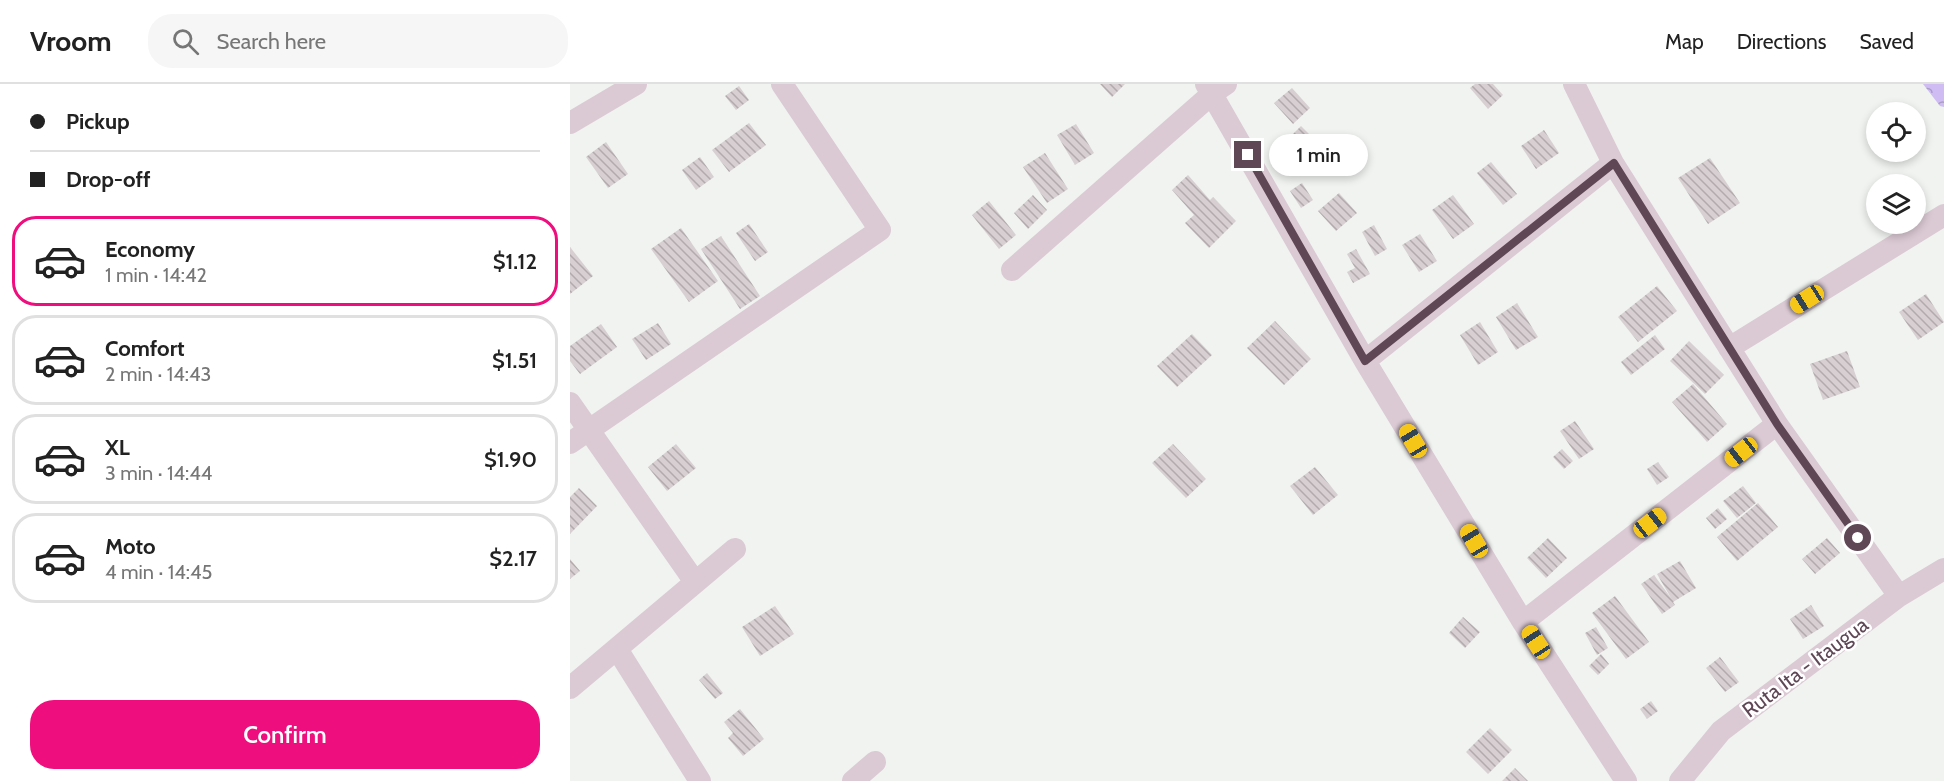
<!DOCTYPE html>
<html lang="en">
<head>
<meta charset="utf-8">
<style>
	:root { --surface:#fff; --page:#f6f6f6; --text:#222; --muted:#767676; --line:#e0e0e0; --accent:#ef0e7d }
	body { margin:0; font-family:Cabin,sans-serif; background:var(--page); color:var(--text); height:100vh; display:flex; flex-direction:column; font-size:22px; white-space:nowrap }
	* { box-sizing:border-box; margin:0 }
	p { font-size:20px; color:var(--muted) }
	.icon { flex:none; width:33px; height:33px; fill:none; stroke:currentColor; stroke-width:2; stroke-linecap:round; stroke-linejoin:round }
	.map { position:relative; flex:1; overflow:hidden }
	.details { display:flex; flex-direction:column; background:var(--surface); width:570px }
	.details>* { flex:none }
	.hud { display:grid; align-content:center; height:132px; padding:0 30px; background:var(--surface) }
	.fabs { position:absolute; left:1296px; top:18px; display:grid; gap:12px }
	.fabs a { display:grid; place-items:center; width:60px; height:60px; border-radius:50%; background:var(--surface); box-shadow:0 3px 9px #0003; font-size:30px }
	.end { position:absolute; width:27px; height:27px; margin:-14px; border:8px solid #5f4755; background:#fff; box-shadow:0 0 0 3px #fff }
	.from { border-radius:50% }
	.bubble { position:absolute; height:42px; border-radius:21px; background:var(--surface); box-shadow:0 3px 9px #0003; font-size:20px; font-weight:600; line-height:42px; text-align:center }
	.car { position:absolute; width:18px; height:36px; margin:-18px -9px; border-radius:8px; box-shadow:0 0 4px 2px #0007; background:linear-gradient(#f5c518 24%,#345 0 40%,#f5c518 0 76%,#345 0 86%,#f5c518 0) }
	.hud b { display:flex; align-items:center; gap:21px; height:57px; font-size:22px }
	.hud b+b { border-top:2px solid var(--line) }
	.hud i { width:15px; height:15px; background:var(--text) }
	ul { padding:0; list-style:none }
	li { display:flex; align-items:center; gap:18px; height:90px; margin:0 12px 9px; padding:0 18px; border:3px solid var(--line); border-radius:24px }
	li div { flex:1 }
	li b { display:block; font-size:22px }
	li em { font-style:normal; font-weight:600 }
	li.selected { border-color:var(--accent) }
	li>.icon { width:54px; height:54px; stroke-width:1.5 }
	.button { display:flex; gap:12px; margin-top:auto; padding:12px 30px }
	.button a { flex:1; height:69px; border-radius:24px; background:var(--accent); color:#fff; font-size:24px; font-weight:600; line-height:69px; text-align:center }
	header { display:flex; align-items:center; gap:36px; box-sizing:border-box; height:84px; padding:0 30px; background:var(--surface); border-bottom:2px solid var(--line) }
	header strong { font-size:28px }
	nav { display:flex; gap:33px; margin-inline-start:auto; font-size:21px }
	.search { width:420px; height:54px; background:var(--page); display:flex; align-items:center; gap:15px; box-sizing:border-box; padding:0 21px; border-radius:24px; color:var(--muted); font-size:22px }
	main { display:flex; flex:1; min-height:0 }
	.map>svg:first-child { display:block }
	.forest { fill:url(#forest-crowns) }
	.building { fill:url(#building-back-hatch) }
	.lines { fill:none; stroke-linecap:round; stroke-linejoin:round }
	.minor { stroke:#dbc9d3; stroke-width:22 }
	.route { stroke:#5f4755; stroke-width:8 }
	.labels { text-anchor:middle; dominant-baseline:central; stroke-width:5; stroke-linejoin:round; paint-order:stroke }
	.street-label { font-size:21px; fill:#5f4755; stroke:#fff }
</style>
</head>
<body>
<header>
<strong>Vroom</strong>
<div class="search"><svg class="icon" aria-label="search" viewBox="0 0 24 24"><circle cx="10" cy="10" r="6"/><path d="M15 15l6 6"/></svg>Search here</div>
<nav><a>Map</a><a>Directions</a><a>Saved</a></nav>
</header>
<main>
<section class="details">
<div class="hud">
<b><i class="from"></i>Pickup</b>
<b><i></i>Drop-off</b>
</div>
<ul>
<li class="selected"><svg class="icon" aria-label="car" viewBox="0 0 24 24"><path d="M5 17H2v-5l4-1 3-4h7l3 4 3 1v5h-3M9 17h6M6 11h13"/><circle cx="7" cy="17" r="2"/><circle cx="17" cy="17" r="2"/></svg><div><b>Economy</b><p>1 min · 14:42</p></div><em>$1.12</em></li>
<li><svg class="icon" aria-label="car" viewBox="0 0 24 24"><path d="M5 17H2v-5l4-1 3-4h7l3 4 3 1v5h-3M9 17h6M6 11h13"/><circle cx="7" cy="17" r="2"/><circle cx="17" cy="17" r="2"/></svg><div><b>Comfort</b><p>2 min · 14:43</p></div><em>$1.51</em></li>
<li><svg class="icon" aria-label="car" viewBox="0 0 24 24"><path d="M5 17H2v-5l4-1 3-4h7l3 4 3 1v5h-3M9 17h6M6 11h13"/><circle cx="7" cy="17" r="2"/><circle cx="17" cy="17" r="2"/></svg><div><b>XL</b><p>3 min · 14:44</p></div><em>$1.90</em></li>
<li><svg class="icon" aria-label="car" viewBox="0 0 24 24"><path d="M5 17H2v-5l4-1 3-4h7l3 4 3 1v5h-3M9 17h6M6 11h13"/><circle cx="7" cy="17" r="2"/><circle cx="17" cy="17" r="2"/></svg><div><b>Moto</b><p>4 min · 14:45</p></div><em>$2.17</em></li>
</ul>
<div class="button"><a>Confirm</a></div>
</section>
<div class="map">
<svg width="1374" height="697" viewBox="0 0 1374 697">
	<defs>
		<pattern id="forest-crowns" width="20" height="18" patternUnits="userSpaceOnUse" patternTransform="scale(1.5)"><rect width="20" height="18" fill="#cebcf2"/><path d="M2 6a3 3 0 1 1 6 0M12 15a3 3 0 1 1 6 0" fill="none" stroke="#aa9bc7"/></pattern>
		<pattern id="building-back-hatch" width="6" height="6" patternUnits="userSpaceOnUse" patternTransform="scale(1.5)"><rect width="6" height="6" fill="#d8cfd2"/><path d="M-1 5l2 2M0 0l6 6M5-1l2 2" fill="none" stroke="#b2aaad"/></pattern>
	</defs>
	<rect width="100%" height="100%" fill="#f0f3f0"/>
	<path class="forest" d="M1353,0h21v23l-4,-1z"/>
	<path class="building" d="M530,0h25l-13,13z
		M905,0h18l10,11 -15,14 -18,-21z
		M169,2l10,14 -13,10 -11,-14z
		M722,4l18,20 -17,16 -19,-21z
		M179,39l17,22 -37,27 -17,-22z
		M506,40l18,29 -19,12 -18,-30z
		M731,42l24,24 -25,26 -24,-25z
		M974,46l15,23 -23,16 -15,-23z
		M36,58l22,32 -20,14 -22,-31z
		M475,69l23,36 -21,14 -24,-36z
		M130,73l14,20 -18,13 -14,-20z
		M1140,74l30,45 -32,21 -30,-46z
		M921,78l26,32 -14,11 -26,-32z
		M618,91l22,25 3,-3 23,24 -27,27 -24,-25 9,-8 -22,-25z
		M732,99l11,17 -12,8 -11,-17z
		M769,109l18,20 -21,18 -18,-20z
		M463,111l14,15 -19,19 -14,-16z
		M883,111l21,29 -21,15 -21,-29z
		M419,117l27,34 -17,14 -27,-34z
		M179,140l19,28 -13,9 -19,-28z
		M804,141l13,24 -12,7 -13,-24z
		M111,144l37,53 -29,21 -38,-53z
		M850,150l17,27 -18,11 -17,-27z
		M151,152l39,60 -20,13 -39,-60z
		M0,163l23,29 -23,18z
		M786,165l14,25 -17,9 -6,-11 8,-4 -8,-14z
		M1087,202l20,25 -39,31 -20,-25z
		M1356,210l18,28 -26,18 -19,-28z
		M947,219l21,34 -22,13 -20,-33z
		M705,237l36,38 -27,26 -37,-37z
		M910,238l18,30 -20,13 -18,-30z
		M88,239l13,21 -25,16 -14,-21z
		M31,240l16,23 -37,27 -10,-13v-15z
		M622,250l20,21 -35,32 -20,-21z
		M1085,251l10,14 -34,26 -10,-13z
		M1119,257l35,34 -19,19 -35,-33z
		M1277,267l13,36 -37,13 -13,-36z
		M1123,300l34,40 -20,18 -35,-40z
		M1005,337l19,28 -15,10 -19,-28z
		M106,360l20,24 -29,23 -19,-24z
		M603,360l33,35 -20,19 -34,-35z
		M992,365l11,12 -9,8 -11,-12z
		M1088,378l11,15 -12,8 -10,-16z
		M745,383l23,28 -25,20 -23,-29z
		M1173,402l13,17 -19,15 -14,-17z
		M9,404l18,18 -27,28v-37z
		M1188,419l20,24 -41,34 -20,-24z
		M1148,424l9,11 -12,10 -9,-11z
		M978,454l19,20 -21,20 -19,-20z
		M1257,454l13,15 -25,21 -13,-15z
		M0,475l10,12 -10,8z
		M1110,477l16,27 -23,14 2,3 -13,9 -21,-30 13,-9 17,23 -14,-24z
		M1045,512l34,46 -23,17 -34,-46z
		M1241,521l13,21 -21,13 -13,-20z
		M205,522l19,28 -34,22 -18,-29z
		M893,533l17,15 -15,16 -16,-15z
		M1026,543l12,21 -11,7 -12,-22z
		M1031,570l8,10 -11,11 -9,-9z
		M1150,573l19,25 -14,10 -19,-24z
		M137,589l16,20 -8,6 -16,-19z
		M1081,617l7,10 -11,8 -7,-10z
		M170,625l24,30 -21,17 -15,-18 5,-5 -9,-11z
		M920,644l22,22 -24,24 -22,-22z
		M945,684l13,13h-26z"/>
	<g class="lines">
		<path class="minor" d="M636,0l159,277 158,261 103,159
			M1004,0l39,79 164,261 122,172
			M0,39l66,-39
			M442,186l201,-177 13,-9
			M1159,264l215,-133
			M795,277l248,-198
			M0,319l125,179
			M0,359l310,-213 -98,-146
			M953,538l254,-198
			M47,565l83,132
			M0,604l165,-139
			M283,697l22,-19
			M1110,697l41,-50 178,-135 45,-27"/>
	</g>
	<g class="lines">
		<path class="route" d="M678,71l117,206 249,-198 163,261 81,114"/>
	</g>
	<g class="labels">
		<g class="street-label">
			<text transform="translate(1235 583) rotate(-37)">Ruta Ita - Itaugua</text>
		</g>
	</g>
</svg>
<div class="fabs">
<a><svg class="icon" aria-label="locate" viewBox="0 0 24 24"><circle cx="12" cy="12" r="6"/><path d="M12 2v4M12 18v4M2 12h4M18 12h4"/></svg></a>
<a><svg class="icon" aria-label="layers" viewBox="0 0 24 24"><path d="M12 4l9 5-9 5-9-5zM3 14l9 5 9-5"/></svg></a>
</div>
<i class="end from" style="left:1288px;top:454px"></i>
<i class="end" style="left:678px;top:71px"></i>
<div class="bubble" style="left:699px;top:50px;width:99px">1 min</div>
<i class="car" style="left:1237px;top:215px;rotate:238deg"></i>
<i class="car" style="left:843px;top:357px;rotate:329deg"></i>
<i class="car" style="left:1171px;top:368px;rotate:232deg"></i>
<i class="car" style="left:1080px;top:439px;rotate:52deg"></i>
<i class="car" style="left:904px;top:457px;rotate:329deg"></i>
<i class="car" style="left:966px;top:558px;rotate:327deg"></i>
</div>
</main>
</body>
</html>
